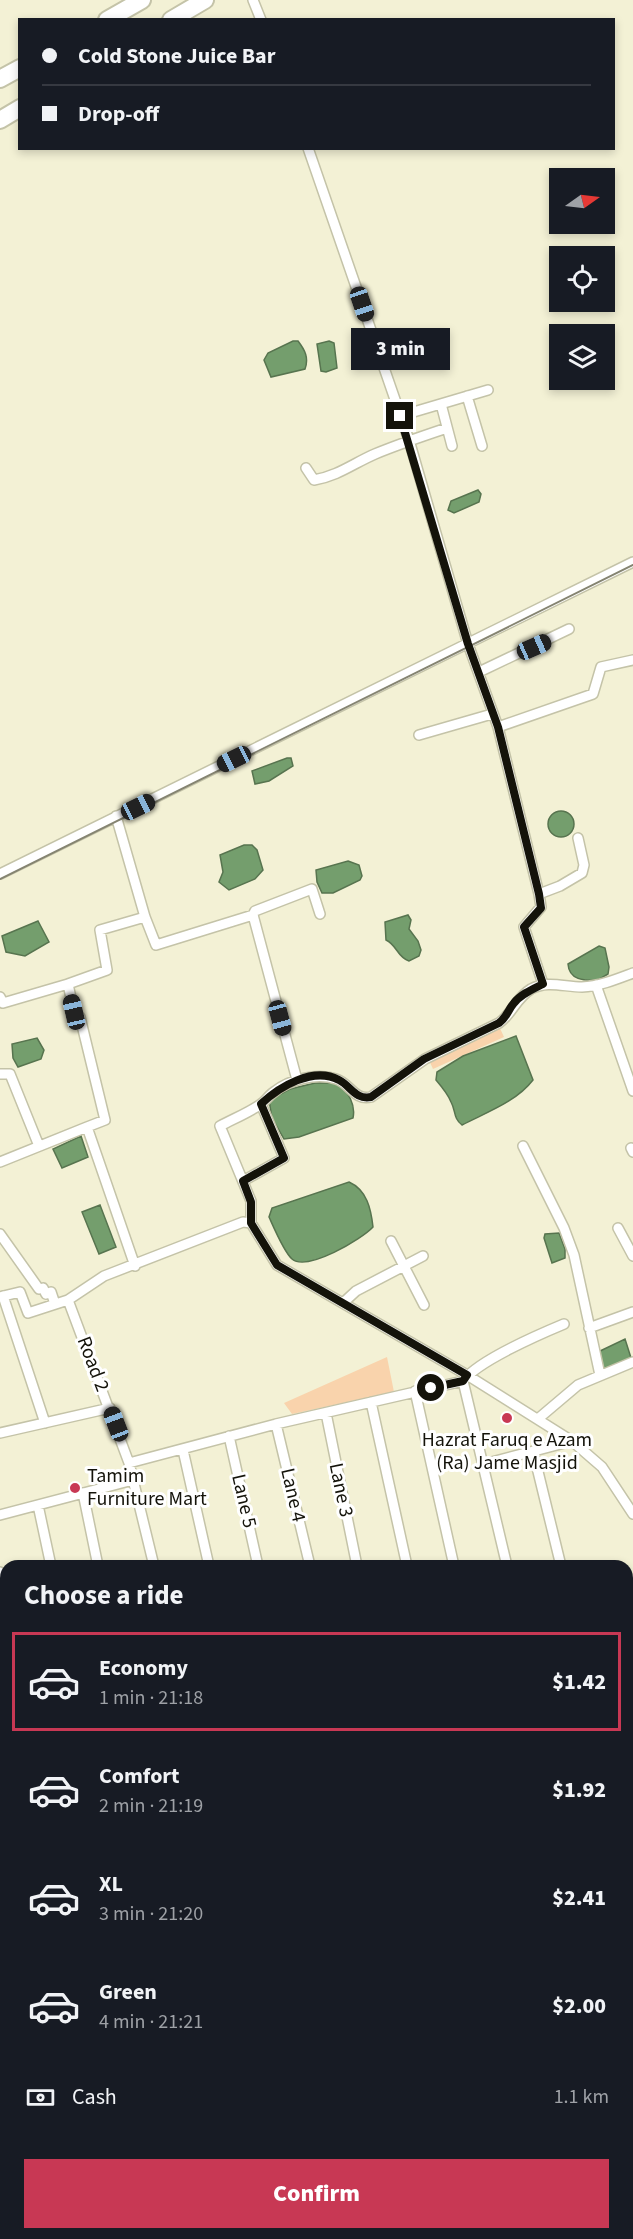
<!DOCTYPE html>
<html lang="en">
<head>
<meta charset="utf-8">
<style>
	:root { --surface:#171b24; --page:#20242c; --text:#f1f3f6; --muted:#9ea1a6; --line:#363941; --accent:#c83854 }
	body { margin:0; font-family:"Source Sans 3",sans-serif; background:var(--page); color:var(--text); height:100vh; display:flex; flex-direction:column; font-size:22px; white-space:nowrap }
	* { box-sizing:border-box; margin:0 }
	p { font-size:20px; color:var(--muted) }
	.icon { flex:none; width:33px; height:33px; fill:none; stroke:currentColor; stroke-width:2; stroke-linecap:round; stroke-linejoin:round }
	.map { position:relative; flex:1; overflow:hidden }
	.drawer { position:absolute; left:0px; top:1560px; width:633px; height:680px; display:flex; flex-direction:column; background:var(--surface); border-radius:18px 18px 0 0; box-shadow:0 3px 9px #0003 }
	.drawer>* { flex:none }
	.guide { position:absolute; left:18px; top:18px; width:597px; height:132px; border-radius:0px; box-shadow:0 3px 9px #0003; display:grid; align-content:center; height:132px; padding:0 24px; background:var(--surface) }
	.needle { width:39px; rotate:76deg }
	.tools { position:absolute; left:549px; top:168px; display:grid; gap:12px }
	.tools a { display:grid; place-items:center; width:66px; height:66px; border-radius:0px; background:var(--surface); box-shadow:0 3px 9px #0003; font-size:30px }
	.end { position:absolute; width:27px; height:27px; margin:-14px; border:8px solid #14130a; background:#fff; box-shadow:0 0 0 3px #fff }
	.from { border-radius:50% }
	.bubble { position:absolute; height:42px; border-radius:0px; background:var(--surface); box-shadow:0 3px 9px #0003; font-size:20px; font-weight:800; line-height:42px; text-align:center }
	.car { position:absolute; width:18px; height:36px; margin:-18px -9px; border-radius:8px; box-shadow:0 0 4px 2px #0007; background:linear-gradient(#222 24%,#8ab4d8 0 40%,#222 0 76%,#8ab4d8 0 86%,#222 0) }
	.guide b { display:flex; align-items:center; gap:21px; height:57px; font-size:22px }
	.guide b+b { border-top:2px solid var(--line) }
	.guide i { width:15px; height:15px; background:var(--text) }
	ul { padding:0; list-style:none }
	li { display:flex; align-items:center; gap:18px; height:99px; margin:0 12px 9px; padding:0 12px; border:3px solid transparent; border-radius:0px }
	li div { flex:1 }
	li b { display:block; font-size:22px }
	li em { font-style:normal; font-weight:800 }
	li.current { border-color:var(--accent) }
	li>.icon { width:54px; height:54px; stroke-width:1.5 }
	h2 { padding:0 24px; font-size:27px; line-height:72px }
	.pay { display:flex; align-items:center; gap:15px; height:66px; padding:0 24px; font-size:22px }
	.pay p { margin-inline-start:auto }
	.primary-button { display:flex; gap:12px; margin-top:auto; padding:12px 24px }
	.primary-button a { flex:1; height:69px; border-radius:0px; background:var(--accent); color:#fff; font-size:24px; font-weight:800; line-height:69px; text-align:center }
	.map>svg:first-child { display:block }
	.green { fill:#f9d3ac }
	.water { fill:#749e6d; stroke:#57744f; stroke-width:1.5 }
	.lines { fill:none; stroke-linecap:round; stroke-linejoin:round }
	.canal { stroke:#749e6d; stroke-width:8 }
	.street-casing { stroke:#c4c3a8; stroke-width:12 }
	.secondary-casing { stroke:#c4c3a8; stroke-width:16 }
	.highway-casing { stroke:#c4c3a8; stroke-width:20 }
	.street { stroke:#fff; stroke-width:9 }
	.secondary { stroke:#fff; stroke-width:14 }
	.highway { stroke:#fff; stroke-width:16 }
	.rail { stroke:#858471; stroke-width:2 }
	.route { stroke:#14130a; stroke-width:8 }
	.poi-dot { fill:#c83854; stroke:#fff; stroke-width:2 }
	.labels { text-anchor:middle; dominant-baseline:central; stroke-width:6; stroke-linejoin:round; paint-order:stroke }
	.street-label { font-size:20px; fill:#14130a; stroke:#fff }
	.poi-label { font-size:20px; fill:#14130a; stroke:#fff }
</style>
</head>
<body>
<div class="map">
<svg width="633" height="2239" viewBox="0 0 633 2239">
	<rect width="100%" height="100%" fill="#f3f1d5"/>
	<path class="green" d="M498,1024l6,13 -71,32 -5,-11z
		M387,1357l7,35 -102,22 -8,-11z"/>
	<path class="water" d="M293,341h5c7,9 11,17 7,28l-34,8 -7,-17 4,-7z
		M329,341l5,2 3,25 -11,4 -5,-1 -4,-27z
		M478,490l3,4 -2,8 -25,11 -6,-3 3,-9z
		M287,758h4l2,8 -24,15 -14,3 -3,-13z
		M548 824a13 13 0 1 1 26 0a13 13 0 1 1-26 0Z
		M244,845h8l5,5 6,20 -8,9 -26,11 -10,-8 4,-10 -3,-17z
		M348,861l11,4 3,11 -2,4 -27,13h-11l-5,-11 -1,-12z
		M408,915l3,5 -2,9 9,12 3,9 -2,6 -10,5c-12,-4 -12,-16 -23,-21l-1,-18z
		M38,921l11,21 -24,14 -19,-4 -4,-16z
		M599,946l6,2 4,19 -1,7 -10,6c-14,1 -29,0 -30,-16z
		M516,1036l17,44c-17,22 -46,32 -71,45 -9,-7 -6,-14 -11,-23 -3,-8 -9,-15 -15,-22l1,-8 26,-16z
		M37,1038l7,12 -3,9 -23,8 -5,-9 -1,-14z
		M315,1083h24c9,10 17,21 14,35l-54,19 -15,2 -12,-21 -3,-18 21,-11z
		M81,1136l7,21 -26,11 -9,-19z
		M349,1182c18,8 22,27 24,45 -11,12 -66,45 -81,32 -8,-7 -18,-31 -23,-42l3,-9z
		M100,1205l16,42 -17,7 -17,-42z
		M559,1233l6,16v9l-13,5 -8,-25 1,-4z
		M625,1339l7,22 -30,9 -4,-18z"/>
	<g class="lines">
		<path class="canal" d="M627,1721l6,-8
			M0,1938l6,3
			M345,2239l3,-5"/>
		<defs>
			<path id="street" d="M253,0l8,20
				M308,148l101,292 59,204 30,83 41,167 2,13 -17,20 19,57
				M467,396l15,50
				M441,404l11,42
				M400,416l88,-26
				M306,468l8,12c24,-4 40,-17 61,-26 24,-10 48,-18 72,-26
				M479,672l90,-43
				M498,727l95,-33 8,-27 32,-7
				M419,735l73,-21
				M116,816l29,101 11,28 97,-30 44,165
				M0,874l633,-312
				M539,894l21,-8 22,-13 2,-8 -6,-27
				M253,915l2,-4 57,-22 8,25
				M596,985l37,106
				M0,997l3,6 65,-19
				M0,1074h10l29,72
				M87,1127l18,-7 -25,-103 -6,-5 -6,-28 39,-14 -7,-40 45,-13
				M523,1146l41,82 10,27 26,120
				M631,1148l2,4
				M0,1162l87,-35 48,139
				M243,1181l41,-23 -23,-54
				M251,1223v-22l-31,-75c13,-7 28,-13 41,-22 5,-3 8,-9 13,-12 16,-13 43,-19 62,-13 14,4 18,22 35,18l54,-38 74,-36c13,-9 17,-25 32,-34 17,-9 33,-2 51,-2 18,-1 35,-8 51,-14
				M618,1228l15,28
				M0,1234l39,55 4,-1 3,6 5,-2 4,12
				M391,1241l33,64
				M3,1296l42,127
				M0,1297l20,-5 8,21 40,-13 36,-24 139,-54 8,1 26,42 190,110 105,66 30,26 31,47
				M68,1300l61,163 25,103
				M343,1303l13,-12 67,-35
				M589,1328l44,-16
				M415,1391l39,175
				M371,1402l36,164
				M326,1413l31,153
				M539,1418l39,-33 55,-23
				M276,1424l34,142
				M0,1433l110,-25
				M229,1436l29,130
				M183,1450l26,116
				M533,1451l28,115
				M129,1463l147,-39 187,-43
				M484,1464l88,-23
				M83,1493l15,73
				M38,1505l13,61
				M0,1515l133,-35
				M507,1566l-44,-185c15,-20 77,-47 101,-57
				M0,1572l6,26
				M627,1699l6,-7
				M0,1734l6,-2
				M627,1752l6,-9
				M0,1778l6,27
				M627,1817l6,7
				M0,1885l6,4
				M0,1903l6,3
				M0,2066l6,23
				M44,2234l2,5
				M133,2234l1,5
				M424,2234l1,5
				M529,2234l2,5
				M188,2239l22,-5
				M359,2239l3,-5
				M404,2239l10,-5
				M441,2239l22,-5"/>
			<path id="secondary" d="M627,2048l6,-3
				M627,2081l6,22"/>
			<path id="highway" d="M107,20l35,-20
				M171,20l34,-20
				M0,79l20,-11
				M0,120l20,-12"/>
		</defs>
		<use href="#street" class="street-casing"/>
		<use href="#secondary" class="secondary-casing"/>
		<use href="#highway" class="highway-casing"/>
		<use href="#street" class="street"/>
		<use href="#secondary" class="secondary"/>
		<use href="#highway" class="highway"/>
		<path class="rail" d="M0,879l633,-314"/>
	</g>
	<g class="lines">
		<path class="route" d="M400,416l68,228 30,83 41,167 2,14 -17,19 19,57c-10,5 -22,10 -29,19 -6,7 -7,14 -15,20l-75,36 -53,38c-16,3 -20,-11 -32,-17 -26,-14 -60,7 -78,24l23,54 -41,23 8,21v21l26,42 190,110 -4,6 -32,7"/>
	</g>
	<g class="poi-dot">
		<circle cx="507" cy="1418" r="6"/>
		<circle cx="75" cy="1488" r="6"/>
	</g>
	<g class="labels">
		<g class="street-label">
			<text transform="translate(93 1364) rotate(69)">Road 2</text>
			<text transform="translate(341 1490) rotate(78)">Lane 3</text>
			<text transform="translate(293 1495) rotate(77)">Lane 4</text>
			<text transform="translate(244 1501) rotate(77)">Lane 5</text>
		</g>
		<g class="poi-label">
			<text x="507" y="1440">Hazrat Faruq e Azam<tspan x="507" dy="23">(Ra) Jame Masjid</tspan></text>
			<text x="87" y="1476" text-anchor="start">Tamim<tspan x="87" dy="23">Furniture Mart</tspan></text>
		</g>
	</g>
</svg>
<div class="tools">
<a><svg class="needle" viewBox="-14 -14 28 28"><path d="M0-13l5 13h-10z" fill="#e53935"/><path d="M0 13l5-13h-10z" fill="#9ea1a6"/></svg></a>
<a><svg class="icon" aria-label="locate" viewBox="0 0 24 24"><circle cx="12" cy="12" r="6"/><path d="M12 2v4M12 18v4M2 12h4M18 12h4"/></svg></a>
<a><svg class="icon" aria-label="layers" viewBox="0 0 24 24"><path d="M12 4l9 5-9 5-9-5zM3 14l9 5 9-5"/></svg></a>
</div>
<i class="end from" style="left:431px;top:1388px"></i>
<i class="end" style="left:400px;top:416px"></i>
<div class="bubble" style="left:351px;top:328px;width:99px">3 min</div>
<i class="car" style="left:362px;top:304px;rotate:161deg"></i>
<i class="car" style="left:534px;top:647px;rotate:66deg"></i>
<i class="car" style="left:234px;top:759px;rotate:244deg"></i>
<i class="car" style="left:138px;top:807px;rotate:64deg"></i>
<i class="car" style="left:74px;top:1012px;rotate:347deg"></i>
<i class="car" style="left:280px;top:1018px;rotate:165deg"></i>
<i class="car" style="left:116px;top:1424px;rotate:339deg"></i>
<div class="guide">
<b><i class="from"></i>Cold Stone Juice Bar</b>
<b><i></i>Drop-off</b>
</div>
<section class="drawer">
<h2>Choose a ride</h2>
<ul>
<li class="current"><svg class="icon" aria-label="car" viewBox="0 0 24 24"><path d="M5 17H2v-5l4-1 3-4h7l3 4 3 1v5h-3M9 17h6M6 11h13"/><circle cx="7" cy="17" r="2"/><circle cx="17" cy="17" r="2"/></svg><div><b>Economy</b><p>1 min · 21:18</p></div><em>$1.42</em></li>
<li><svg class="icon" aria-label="car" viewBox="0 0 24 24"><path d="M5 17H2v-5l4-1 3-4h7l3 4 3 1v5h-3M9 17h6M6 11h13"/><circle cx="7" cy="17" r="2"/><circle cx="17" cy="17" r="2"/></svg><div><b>Comfort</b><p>2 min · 21:19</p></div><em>$1.92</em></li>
<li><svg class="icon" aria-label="car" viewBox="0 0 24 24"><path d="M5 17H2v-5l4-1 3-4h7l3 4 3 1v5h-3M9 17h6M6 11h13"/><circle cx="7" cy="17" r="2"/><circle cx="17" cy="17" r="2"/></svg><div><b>XL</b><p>3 min · 21:20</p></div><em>$2.41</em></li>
<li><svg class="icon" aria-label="car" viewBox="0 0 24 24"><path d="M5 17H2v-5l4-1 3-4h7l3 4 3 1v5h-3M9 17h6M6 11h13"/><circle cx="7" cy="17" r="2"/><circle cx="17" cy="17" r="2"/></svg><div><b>Green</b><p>4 min · 21:21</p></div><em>$2.00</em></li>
</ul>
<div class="pay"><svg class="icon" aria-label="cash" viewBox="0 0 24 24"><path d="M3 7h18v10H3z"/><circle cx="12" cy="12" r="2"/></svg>Cash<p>1.1 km</p></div>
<div class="primary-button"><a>Confirm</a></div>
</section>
</div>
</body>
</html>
